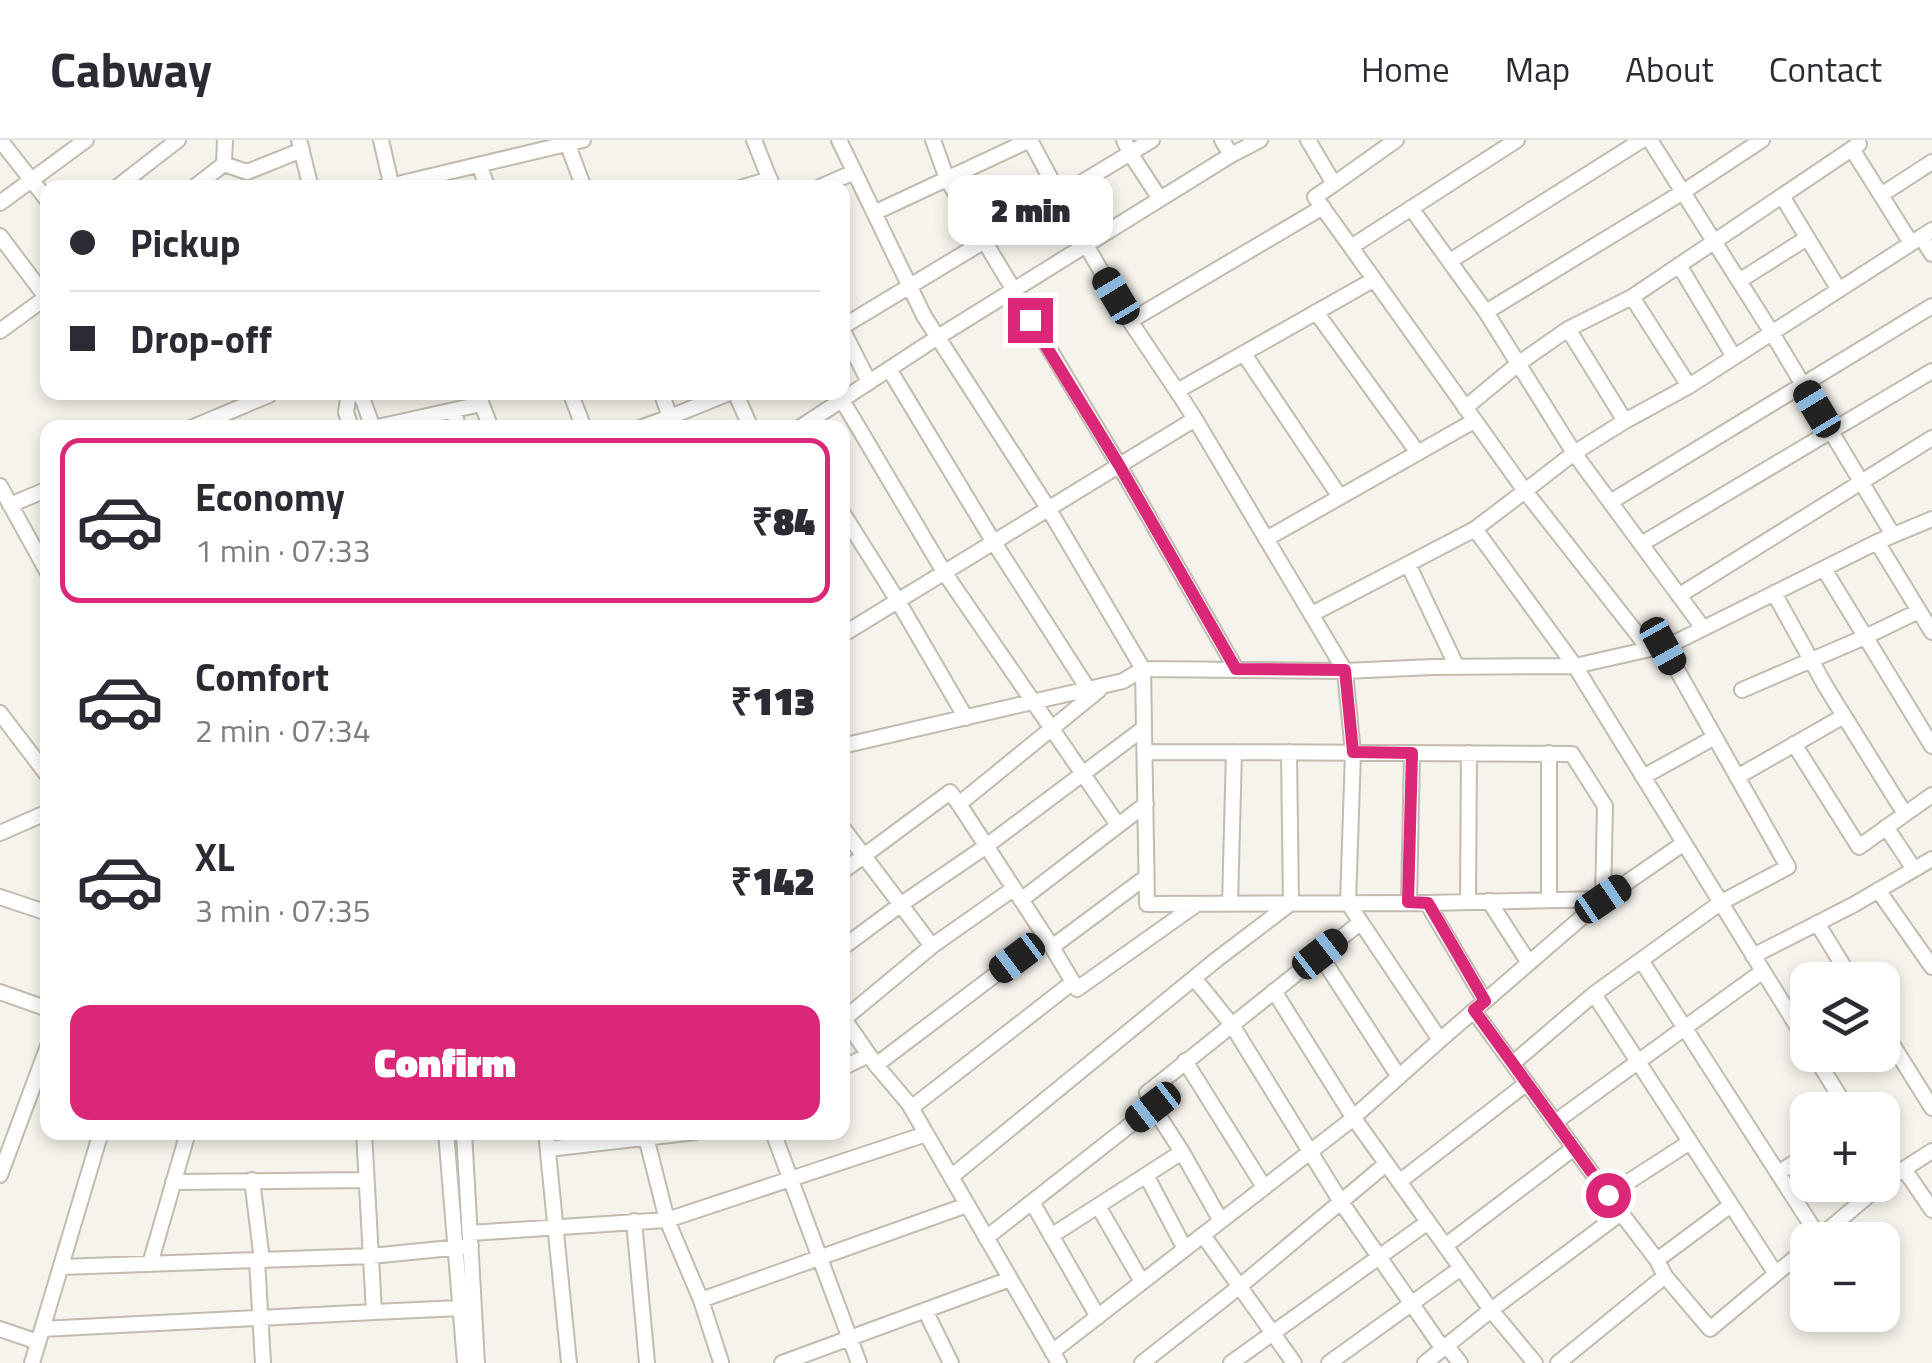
<!DOCTYPE html>
<html lang="en">
<head>
<meta charset="utf-8">
<style>
	:root { --surface:#fff; --page:#f2f2f3; --text:#2b2b33; --muted:#7c7c81; --line:#e1e1e2; --accent:#db2777 }
	body { margin:0; font-family:"Titillium Web",sans-serif; background:var(--page); color:var(--text); height:100vh; display:flex; flex-direction:column; font-size:38px; white-space:nowrap }
	* { box-sizing:border-box; margin:0 }
	p { font-size:32px; color:var(--muted) }
	.icon { flex:none; width:55px; height:55px; fill:none; stroke:currentColor; stroke-width:2; stroke-linecap:round; stroke-linejoin:round }
	.map { position:relative; flex:1; overflow:hidden }
	.sheet { position:absolute; left:40px; top:280px; width:810px; height:720px; display:flex; flex-direction:column; background:var(--surface); border-radius:20px; box-shadow:0 5px 15px #0003 }
	.sheet>* { flex:none }
	.hud { position:absolute; left:40px; top:40px; width:810px; height:220px; border-radius:20px; box-shadow:0 5px 15px #0003; display:grid; align-content:center; height:220px; padding:0 30px; background:var(--surface) }
	.tools { position:absolute; left:1790px; top:822px; display:grid; gap:20px }
	.tools a { display:grid; place-items:center; width:110px; height:110px; border-radius:20px; background:var(--surface); box-shadow:0 5px 15px #0003; font-size:50px }
	.end { position:absolute; width:45px; height:45px; margin:-22px; border:12px solid #db2777; background:#fff; box-shadow:0 0 0 5px #fff }
	.from { border-radius:50% }
	.bubble { position:absolute; height:70px; border-radius:20px; background:var(--surface); box-shadow:0 5px 15px #0003; font-size:32px; font-weight:800; line-height:70px; text-align:center }
	.car { position:absolute; width:30px; height:60px; margin:-30px -15px; border-radius:12px; box-shadow:0 0 8px 2px #0007; background:linear-gradient(#222 24%,#8ab4d8 0 40%,#222 0 76%,#8ab4d8 0 86%,#222 0) }
	.hud b { display:flex; align-items:center; gap:35px; height:95px; font-size:38px }
	.hud b+b { border-top:2px solid var(--line) }
	.hud i { width:25px; height:25px; background:var(--text) }
	ul { padding:18px 0 0; list-style:none }
	li { display:flex; align-items:center; gap:30px; height:165px; margin:0 20px 15px; padding:0 10px; border:5px solid transparent; border-radius:20px }
	li div { flex:1 }
	li b { display:block; font-size:38px }
	li em { font-style:normal; font-weight:800 }
	li.current { border-color:var(--accent) }
	li>.icon { width:90px; height:90px; stroke-width:1.5 }
	.action { display:flex; gap:20px; margin-top:auto; padding:20px 30px }
	.action a { flex:1; height:115px; border-radius:20px; background:var(--accent); color:#fff; font-size:40px; font-weight:800; line-height:115px; text-align:center }
	header { display:flex; align-items:center; gap:60px; box-sizing:border-box; height:140px; padding:0 50px; background:var(--surface); border-bottom:2px solid var(--line) }
	header strong { font-size:48px }
	nav { display:flex; gap:55px; margin-inline-start:auto; font-size:35px }
	.map>svg:first-child { display:block }
	.lines { fill:none; stroke-linecap:round; stroke-linejoin:round }
	.minor-casing { stroke:#c2bbae; stroke-width:18 }
	.minor { stroke:#fff; stroke-width:14 }
	.route { stroke:#db2777; stroke-width:12 }
</style>
</head>
<body>
<header>
<strong>Cabway</strong>
<nav><a>Home</a><a>Map</a><a>About</a><a>Contact</a></nav>
</header>
<div class="map">
<svg width="1932" height="1223" viewBox="0 0 1932 1223">
	<rect width="100%" height="100%" fill="#f6f3ec"/>
	<g class="lines">
		<defs>
			<path id="minor" d="M0,0l48,61
				M299,0l12,48
				M381,0l11,48
				M566,0l18,48
				M754,0l19,48
				M839,0l85,176 124,192 95,161 202,2 87,-4 143,-1 97,-22 205,-102 55,-23
				M933,0l14,39 172,286 117,204
				M1124,0l6,13 30,46
				M1222,0l9,15 29,-15
				M1308,0l26,44 -19,13 36,50
				M1517,0l-166,107 174,244 49,-38 51,-32 64,-35 243,-156
				M1650,0l122,193 121,202
				M1852,9l59,94
				M224,24l1,-24
				M479,25l9,23
				M1334,44l62,-44
				M116,48l62,-48
				M193,48l31,-24 23,8 55,-22
				M381,48l202,-48
				M740,48l30,-9
				M818,48l36,-16
				M1881,55l51,-33
				M1782,56l57,94
				M0,63l86,-63
				M1411,68l75,104 197,-120 79,-52
				M874,73l156,-73 56,105 44,76 193,-114
				M0,96l46,61
				M1921,97l11,17
				M1450,121l192,-121
				M1679,125l55,92
				M1739,141l68,-43
				M1632,157l57,89
				M1316,172l102,141
				M1486,172l88,141 129,175
				M1130,181l47,70
				M842,187l310,-187
				M842,189l27,53
				M1568,189l57,92
				M0,191l48,-35
				M1244,214l96,143
				M889,229l104,172 95,148
				M349,252l-3,20 5,16
				M357,252l6,8 10,28
				M477,252l14,36
				M570,252l14,36
				M661,252l9,25 62,-25
				M735,252l16,36
				M842,260l102,172 174,253
				M1465,268l53,-44 50,-35 64,-32 227,-153
				M454,270l4,18
				M191,288l78,-33 -1,-3
				M373,288l108,-24
				M640,288l30,-11
				M799,288l139,-91 293,-182
				M0,346l48,87
				M1612,361l320,-195
				M10,365l38,-16
				M842,372l56,89 68,117
				M1475,389l100,137 233,378
				M1266,399l208,-118
				M1877,402l55,90
				M1643,403l289,-172
				M1408,424l49,103
				M1824,429l108,177
				M1774,453l52,94 79,127 27,-19
				M1680,455l252,-157
				M1312,474l163,-85 50,-38 124,158
				M842,495l353,-216 -18,-28 196,-111
				M1663,505l125,222 -68,36 -126,91 182,280
				M1099,550l-140,114 93,143 94,-70
				M1742,550l123,-53 54,-26
				M0,573l48,63
				M1794,604l65,103 46,-33
				M842,606l281,-65 20,-12 4,235 280,-1 176,-4 81,-56
				M1145,612c142,0 285,1 427,2l33,52 -2,93 -163,141 -92,-137 5,-150 -8,-82 -150,-252
				M1643,637l72,-40
				M1737,637l107,-61
				M842,687l90,119 -88,73 32,46 33,39 150,259
				M1886,687l28,42
				M0,693l48,-21
				M842,732l108,-80 9,12
				M1878,750l54,77
				M0,757l48,16
				M1021,760l125,-96
				M1549,760v-147
				M1468,761l1,-148
				M1489,761l40,62
				M1409,762l3,-149
				M1427,763l58,98
				M1230,764l4,-152
				M1817,783l35,57
				M932,806l81,-57
				M1052,807l25,42 120,-85
				M842,808l58,-43 85,-58 159,-119
				M1320,815l79,122
				M1753,816l100,-51 79,-46
				M1641,820l178,277
				M1194,838l38,47 109,177 102,147
				M1274,851l79,126 138,193 130,-97 36,47 8,16 45,53 98,-82
				M0,852l48,17
				M1474,871l81,111
				M1882,888l50,80
				M1814,915l34,55
				M1185,921l79,126
				M1513,923l81,-69
				M876,925l169,-128
				M842,928l27,-13
				M1153,967l29,45 39,69
				M911,968l162,-126
				M364,992l10,180 86,-4
				M446,992l19,231
				M464,992l13,231
				M546,992l23,231
				M773,992l86,231
				M646,997l21,83 34,80 20,62
				M548,1009l148,-17
				M1882,1026l8,12 42,-27
				M1904,1029l28,41
				M1778,1033l30,-19
				M0,1035l48,-129
				M1146,1035l39,74
				M951,1037l265,-217 75,-57 -2,-151
				M252,1040l10,80
				M173,1042l193,-2
				M1399,1042l128,-99
				M1608,1055l82,-53
				M1032,1062l66,115
				M1098,1066l44,76
				M1621,1073l-66,-91 208,-151
				M634,1081l13,142
				M470,1093l197,-13 259,-86
				M1203,1095l91,128
				M1051,1096l131,-84
				M986,1098l167,-131 -6,-14 214,-171
				M1816,1100l65,-55
				M1445,1106l129,-98
				M257,1120l6,103
				M1657,1120l74,-55
				M150,1124l38,-132
				M61,1127l310,-11 100,-10
				M701,1160l266,-95
				M925,1170l26,53
				M0,1189l38,13
				M42,1189l332,-17
				M1447,1206l13,17
				M1052,1212l294,-228 94,-84
				M32,1223l69,-231
				M782,1223l228,-84
				M1142,1223l97,-76 147,-123
				M1231,1223l197,-141
				M1329,1223l132,-95
				M1425,1223l66,-53 44,53
				M1558,1223l107,-87"/>
		</defs>
		<use href="#minor" class="minor-casing"/>
		<use href="#minor" class="minor"/>
	</g>
	<g class="lines">
		<path class="route" d="M1030,180l89,145 117,204 109,1 8,82 59,1 -4,149 20,1 57,98 -11,9 134,185"/>
	</g>
</svg>
<div class="tools">
<a><svg class="icon" aria-label="layers" viewBox="0 0 24 24"><path d="M12 4l9 5-9 5-9-5zM3 14l9 5 9-5"/></svg></a>
<a>+</a>
<a>−</a>
</div>
<i class="end from" style="left:1608px;top:1055px"></i>
<i class="end" style="left:1030px;top:180px"></i>
<div class="bubble" style="left:948px;top:35px;width:165px">2 min</div>
<i class="car" style="left:1116px;top:156px;rotate:329deg"></i>
<i class="car" style="left:1817px;top:269px;rotate:329deg"></i>
<i class="car" style="left:1663px;top:506px;rotate:151deg"></i>
<i class="car" style="left:1603px;top:759px;rotate:56deg"></i>
<i class="car" style="left:1320px;top:814px;rotate:52deg"></i>
<i class="car" style="left:1017px;top:818px;rotate:233deg"></i>
<i class="car" style="left:1153px;top:967px;rotate:232deg"></i>
<div class="hud">
<b><i class="from"></i>Pickup</b>
<b><i></i>Drop-off</b>
</div>
<section class="sheet">
<ul>
<li class="current"><svg class="icon" aria-label="car" viewBox="0 0 24 24"><path d="M5 17H2v-5l4-1 3-4h7l3 4 3 1v5h-3M9 17h6M6 11h13"/><circle cx="7" cy="17" r="2"/><circle cx="17" cy="17" r="2"/></svg><div><b>Economy</b><p>1 min · 07:33</p></div><em>₹84</em></li>
<li><svg class="icon" aria-label="car" viewBox="0 0 24 24"><path d="M5 17H2v-5l4-1 3-4h7l3 4 3 1v5h-3M9 17h6M6 11h13"/><circle cx="7" cy="17" r="2"/><circle cx="17" cy="17" r="2"/></svg><div><b>Comfort</b><p>2 min · 07:34</p></div><em>₹113</em></li>
<li><svg class="icon" aria-label="car" viewBox="0 0 24 24"><path d="M5 17H2v-5l4-1 3-4h7l3 4 3 1v5h-3M9 17h6M6 11h13"/><circle cx="7" cy="17" r="2"/><circle cx="17" cy="17" r="2"/></svg><div><b>XL</b><p>3 min · 07:35</p></div><em>₹142</em></li>
</ul>
<div class="action"><a>Confirm</a></div>
</section>
</div>
</body>
</html>
